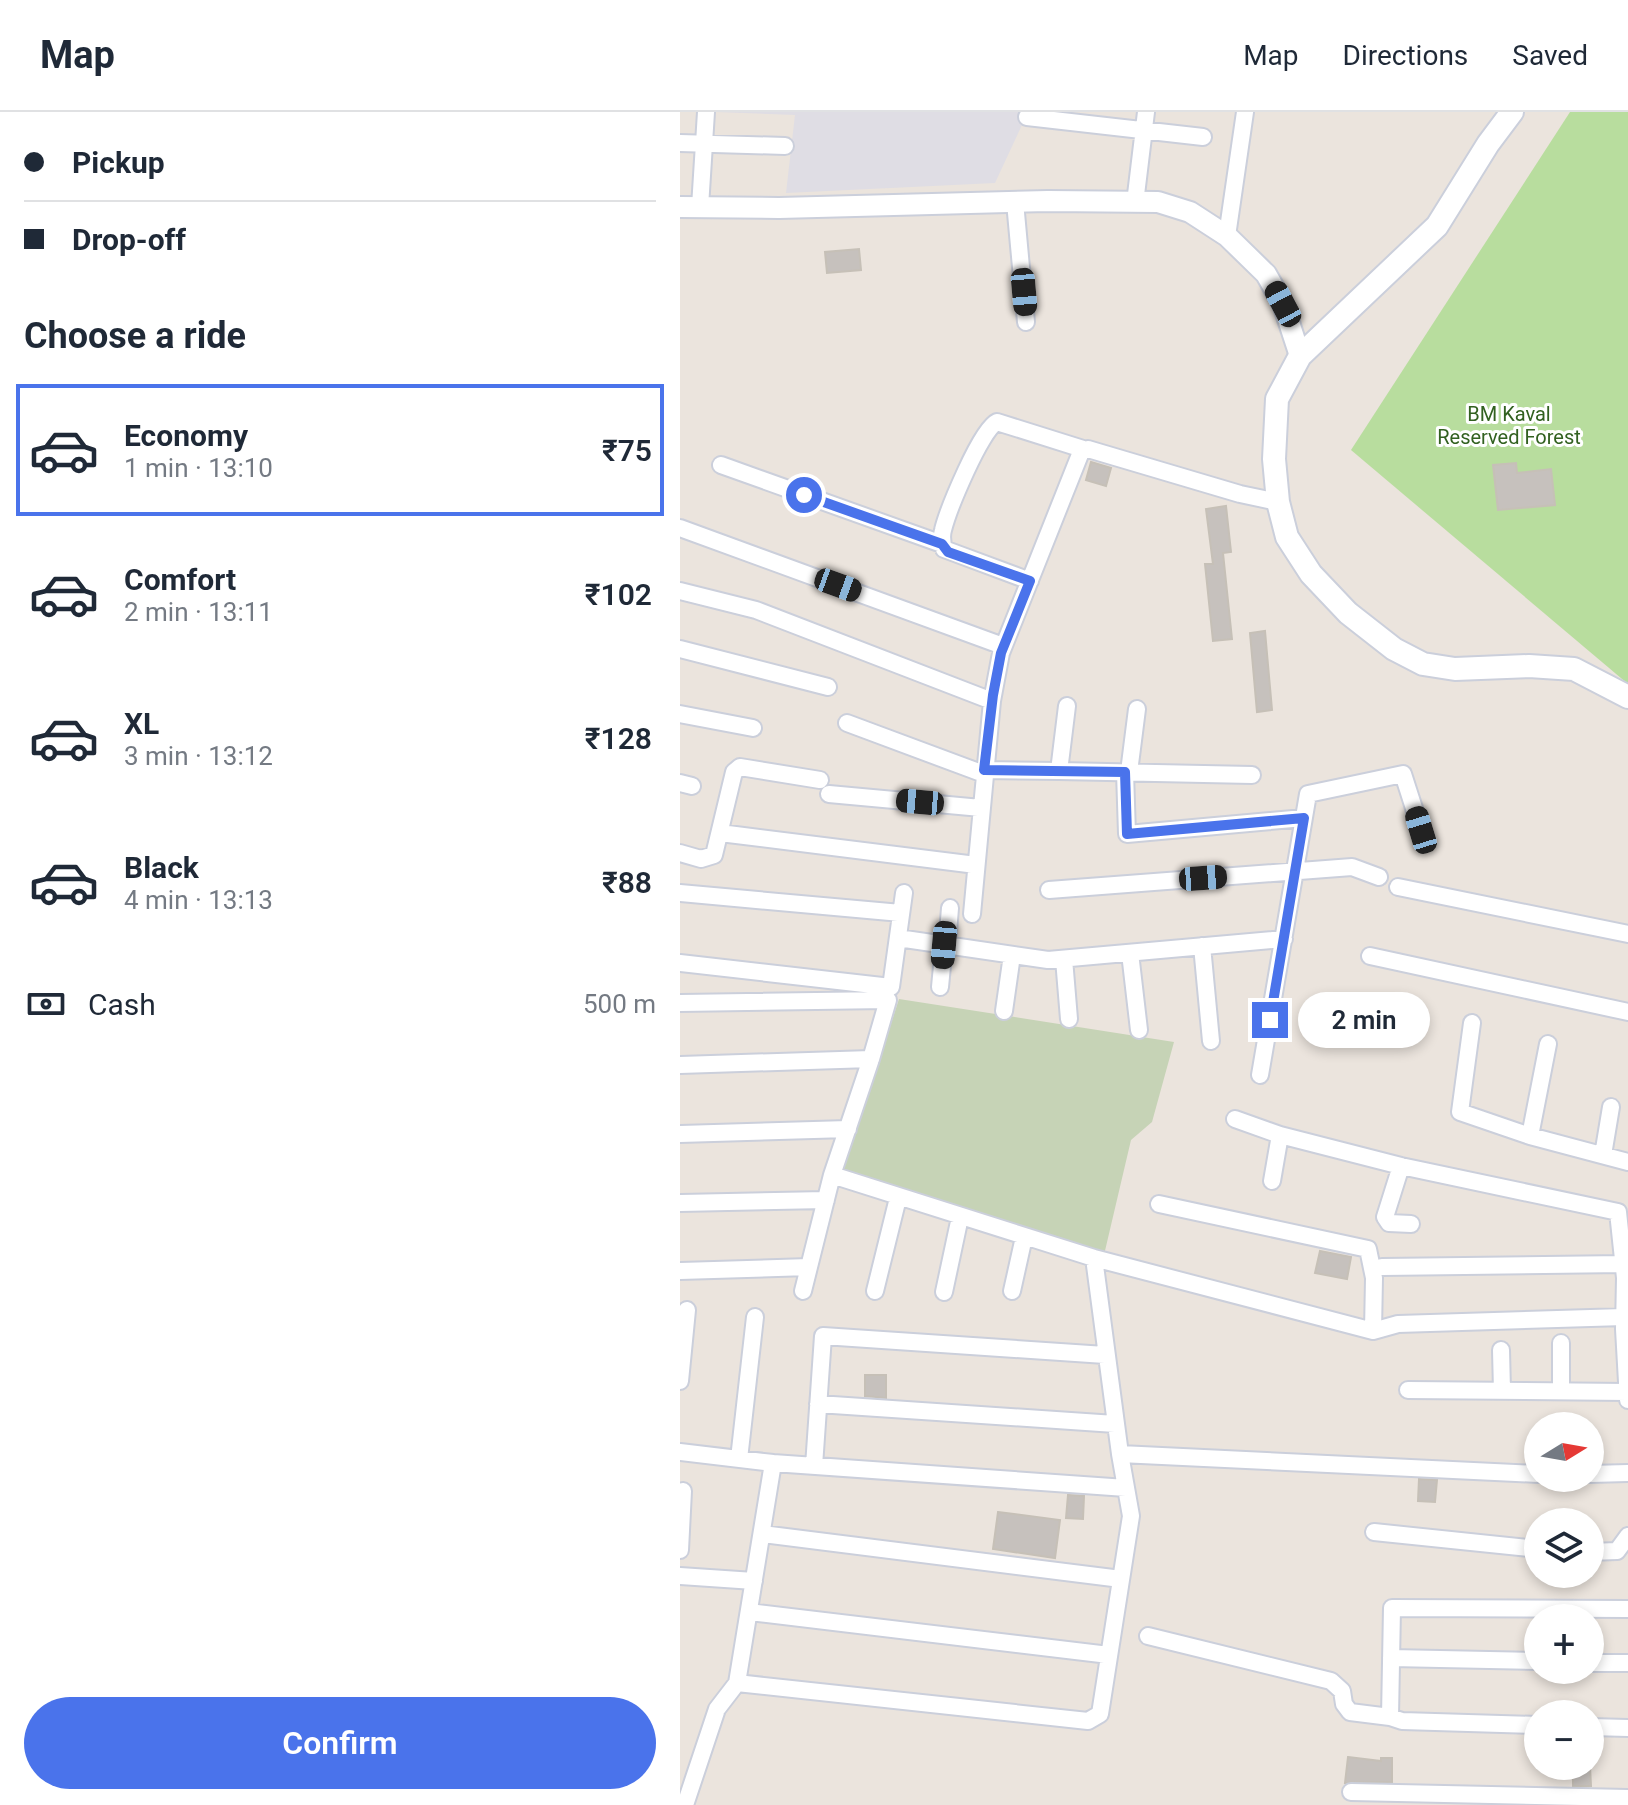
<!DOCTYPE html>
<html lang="en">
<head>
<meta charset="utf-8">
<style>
	:root { --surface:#fff; --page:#f2f2f3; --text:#1f2937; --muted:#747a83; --line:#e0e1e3; --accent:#4a73eb }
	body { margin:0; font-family:Roboto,sans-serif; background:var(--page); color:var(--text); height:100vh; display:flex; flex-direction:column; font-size:30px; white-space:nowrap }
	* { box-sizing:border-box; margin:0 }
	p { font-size:26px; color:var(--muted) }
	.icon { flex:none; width:44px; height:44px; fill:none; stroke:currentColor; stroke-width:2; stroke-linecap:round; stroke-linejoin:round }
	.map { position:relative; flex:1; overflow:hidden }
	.sheet { display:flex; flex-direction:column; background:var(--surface); width:680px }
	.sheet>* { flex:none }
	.guide { display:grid; align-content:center; height:176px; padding:0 24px; background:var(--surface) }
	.needle { width:52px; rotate:79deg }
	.fabs { position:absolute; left:844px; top:1300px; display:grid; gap:16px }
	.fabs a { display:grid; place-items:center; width:80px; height:80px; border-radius:50%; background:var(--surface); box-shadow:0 4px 12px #0003; font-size:40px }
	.end { position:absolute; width:36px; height:36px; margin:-18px; border:10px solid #4a73eb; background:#fff; box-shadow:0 0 0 4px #fff }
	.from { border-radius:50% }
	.bubble { position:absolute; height:56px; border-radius:28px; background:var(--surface); box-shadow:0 4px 12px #0003; font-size:26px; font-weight:600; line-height:56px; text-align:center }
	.car { position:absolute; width:24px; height:48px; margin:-24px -12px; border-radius:10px; box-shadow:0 0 6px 2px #0007; background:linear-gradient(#222 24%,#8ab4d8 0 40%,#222 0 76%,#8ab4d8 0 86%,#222 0) }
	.guide b { display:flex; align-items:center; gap:28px; height:76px; font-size:30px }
	.guide b+b { border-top:2px solid var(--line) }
	.guide i { width:20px; height:20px; background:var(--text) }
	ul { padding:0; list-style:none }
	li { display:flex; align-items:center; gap:24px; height:132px; margin:0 16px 12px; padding:0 8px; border:4px solid transparent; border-radius:0px }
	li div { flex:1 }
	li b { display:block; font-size:30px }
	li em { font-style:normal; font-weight:600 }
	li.current { border-color:var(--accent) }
	li>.icon { width:72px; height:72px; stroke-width:1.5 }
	h2 { padding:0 24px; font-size:36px; line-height:96px }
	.pay { display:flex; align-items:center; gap:20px; height:88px; padding:0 24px; font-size:30px }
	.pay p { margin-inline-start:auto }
	.action { display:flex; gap:16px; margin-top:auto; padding:16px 24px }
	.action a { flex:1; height:92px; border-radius:48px; background:var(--accent); color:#fff; font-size:32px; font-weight:600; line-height:92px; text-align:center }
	header { display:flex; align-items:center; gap:48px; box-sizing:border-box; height:112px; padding:0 40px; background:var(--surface); border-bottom:2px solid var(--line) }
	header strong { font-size:38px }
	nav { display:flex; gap:44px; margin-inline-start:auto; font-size:28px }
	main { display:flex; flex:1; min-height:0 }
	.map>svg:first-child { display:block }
	.industrial { fill:#dfdde4 }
	.green { fill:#b8dd9e }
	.cemetery { fill:#c6d3b6 }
	.building { fill:#c6c1bd; stroke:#c6c0b7; stroke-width:2 }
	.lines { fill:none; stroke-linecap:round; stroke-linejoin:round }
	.minor-casing { stroke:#cbcfdb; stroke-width:20 }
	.tertiary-casing { stroke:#cbcfdb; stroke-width:24 }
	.secondary-casing { stroke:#cbcfdb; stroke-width:26 }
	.minor { stroke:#fff; stroke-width:16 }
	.tertiary { stroke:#fff; stroke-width:20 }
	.secondary { stroke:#fff; stroke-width:22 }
	.route { stroke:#4a73eb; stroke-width:10 }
	.labels { text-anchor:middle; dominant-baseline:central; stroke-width:6; stroke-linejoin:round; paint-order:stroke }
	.park-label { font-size:20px; fill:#326120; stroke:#fff }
</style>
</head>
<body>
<header>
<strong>Map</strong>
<nav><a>Map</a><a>Directions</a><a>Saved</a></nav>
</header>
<main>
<section class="sheet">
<div class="guide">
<b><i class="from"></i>Pickup</b>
<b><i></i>Drop-off</b>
</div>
<h2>Choose a ride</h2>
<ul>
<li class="current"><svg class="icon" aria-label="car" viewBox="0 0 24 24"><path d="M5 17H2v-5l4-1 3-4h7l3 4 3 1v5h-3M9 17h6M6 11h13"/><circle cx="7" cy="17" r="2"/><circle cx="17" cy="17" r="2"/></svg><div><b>Economy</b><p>1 min · 13:10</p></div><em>₹75</em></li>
<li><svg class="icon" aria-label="car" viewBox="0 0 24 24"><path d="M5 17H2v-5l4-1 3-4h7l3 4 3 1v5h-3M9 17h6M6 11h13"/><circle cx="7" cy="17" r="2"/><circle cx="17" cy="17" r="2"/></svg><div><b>Comfort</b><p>2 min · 13:11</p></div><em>₹102</em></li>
<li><svg class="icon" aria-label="car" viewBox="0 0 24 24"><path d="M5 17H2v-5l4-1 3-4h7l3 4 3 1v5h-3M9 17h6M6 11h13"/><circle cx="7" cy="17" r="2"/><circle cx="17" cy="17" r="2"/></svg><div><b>XL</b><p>3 min · 13:12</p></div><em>₹128</em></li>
<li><svg class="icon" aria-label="car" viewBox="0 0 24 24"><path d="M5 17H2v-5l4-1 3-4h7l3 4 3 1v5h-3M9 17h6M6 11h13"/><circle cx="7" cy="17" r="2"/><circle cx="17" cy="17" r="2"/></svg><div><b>Black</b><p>4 min · 13:13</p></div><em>₹88</em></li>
</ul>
<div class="pay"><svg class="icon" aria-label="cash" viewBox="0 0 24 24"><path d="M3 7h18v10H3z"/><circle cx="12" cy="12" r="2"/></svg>Cash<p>500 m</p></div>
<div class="action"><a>Confirm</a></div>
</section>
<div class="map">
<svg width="948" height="1693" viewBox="0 0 948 1693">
	<rect width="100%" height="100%" fill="#ebe4dd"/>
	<path class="industrial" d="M36,0h312l-33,71 -209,10 9,-78z"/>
	<path class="green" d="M890,0h58v572l-277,-234z"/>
	<path class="cemetery" d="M219,887l275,43 -22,80 -21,18 -27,115 -262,-82z"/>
	<path class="building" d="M179,137l2,21 -34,3 -2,-21z
		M411,350l20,6 -5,18 -20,-6z
		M836,351l1,10 34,-4 4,36 -57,5 -5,-45z
		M546,394l5,46 -8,1 9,86 -19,2 -8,-77h8l-7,-55z
		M585,519l7,79 -15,2 -7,-79z
		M640,1139l31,6 -4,22 -32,-6z
		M185,1263h21v23l-21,-2z
		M739,1367l18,1 -2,22 -17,-1z
		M388,1383l16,1 -1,23 -17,-1z
		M318,1400l62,8 -5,38 -62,-9z
		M668,1645l33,4v-3h11v24l-47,1z
		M893,1654h17l1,20h-18z"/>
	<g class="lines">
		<defs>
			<path id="minor" d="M347,5l176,20
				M0,31l105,3
				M335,90l11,120
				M455,91l11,-91
				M20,95l6,-95
				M547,124l18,-124
				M41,353l221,79
				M0,416l323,118
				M350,469l-86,-32c-2,-7 -3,-12 -1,-19 5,-20 38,-101 54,-108l86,27
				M0,479l76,19 236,91
				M0,537l148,38
				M0,602l73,14
				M167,611l137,51
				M304,658l75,1 8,-65
				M379,659l193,4
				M445,660l2,62 177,-16
				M449,660l8,-63
				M0,671l12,3
				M149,682l152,14
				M40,721l256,32
				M0,741l21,6 13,-4 20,-83 6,-5 80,13
				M718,775l230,47
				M369,778l303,-23 27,10
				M0,781l221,20
				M292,802l20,-213 9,-48 80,-201 7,-3 152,45 38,8
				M218,826l150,22 236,-21
				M267,833l3,-37
				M522,834l9,95
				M450,841l9,77
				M690,844l258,56
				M384,847l5,60
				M0,851l211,24 13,-94
				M260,875l4,-42
				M0,891l208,-3 -17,59 -39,116
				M324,899l8,-56
				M792,911l-12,89 70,24 98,26
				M0,953l191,-6
				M580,963l48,-281 95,-20 18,56
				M555,1007l45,16 121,31 217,46 7,66 -1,51 4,71
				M0,1022l168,-5
				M850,1024l18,-92
				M923,1043l8,-48
				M721,1054l-16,51 4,6 22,1
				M592,1069l8,-46
				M0,1091l146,-3
				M479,1092l209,45 6,29 -1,53
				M414,1146l26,196
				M702,1155l242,-3
				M0,1159l129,-4
				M123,1179l29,-116 262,83 279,73 25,-7 226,-7
				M195,1179l23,-93
				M332,1179l12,-54
				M264,1180l16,-75
				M821,1238l1,41
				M0,1269l7,-71
				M728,1278l220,2
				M881,1279v-48
				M138,1292l297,20
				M0,1340l93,11
				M59,1347l16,-142
				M134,1354l9,-130 282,19
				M910,1362l38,-1
				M446,1376l-353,-25 -36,220 351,38 12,-7 31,-198 -11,-62 418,20
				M694,1420l164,17
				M82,1422l359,45
				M0,1438l3,-59
				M910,1440l27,-1 11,-15
				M0,1464l74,5
				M69,1500l360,43
				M468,1524l183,45 11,10 2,13 6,8 40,5
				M711,1546l147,3
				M910,1551h38
				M858,1613l-136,-4 -12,-4 2,-109 236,1
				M910,1615l38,1
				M671,1680l277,6
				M5,1693l32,-96 20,-26"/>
			<path id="tertiary" d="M0,95l99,1 269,-7 110,1 32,10 37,24 39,38 17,30 17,52"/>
			<path id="secondary" d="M832,0l-24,32 -51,82 -137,130 -23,43 -3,60 4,43 9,35 24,37 37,39 46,36 29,15 32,5 74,-3 45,3 54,28"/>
		</defs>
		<use href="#minor" class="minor-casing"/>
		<use href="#tertiary" class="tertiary-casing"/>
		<use href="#secondary" class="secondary-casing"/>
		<use href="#minor" class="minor"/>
		<use href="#tertiary" class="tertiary"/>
		<use href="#secondary" class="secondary"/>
	</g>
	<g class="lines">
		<path class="route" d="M124,383l138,49 6,8 82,29 -29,72 -8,42 -9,75 141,2 2,62 177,-16 -34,202"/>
	</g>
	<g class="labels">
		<g class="park-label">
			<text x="829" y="302">BM Kaval<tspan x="829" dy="23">Reserved Forest</tspan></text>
		</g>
	</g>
</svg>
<div class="fabs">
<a><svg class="needle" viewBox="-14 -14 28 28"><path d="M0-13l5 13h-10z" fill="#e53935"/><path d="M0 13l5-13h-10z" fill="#747a83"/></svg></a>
<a><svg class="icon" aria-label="layers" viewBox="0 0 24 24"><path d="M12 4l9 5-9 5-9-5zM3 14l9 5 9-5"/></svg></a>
<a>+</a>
<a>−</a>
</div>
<i class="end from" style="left:124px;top:383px"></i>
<i class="end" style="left:590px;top:908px"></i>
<div class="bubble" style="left:618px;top:880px;width:132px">2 min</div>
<i class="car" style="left:344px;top:180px;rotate:175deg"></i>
<i class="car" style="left:603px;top:192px;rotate:332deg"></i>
<i class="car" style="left:158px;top:473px;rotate:110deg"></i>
<i class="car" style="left:240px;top:690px;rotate:275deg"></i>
<i class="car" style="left:741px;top:718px;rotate:343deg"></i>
<i class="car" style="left:523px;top:766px;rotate:86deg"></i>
<i class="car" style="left:264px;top:833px;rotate:185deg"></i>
</div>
</main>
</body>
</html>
